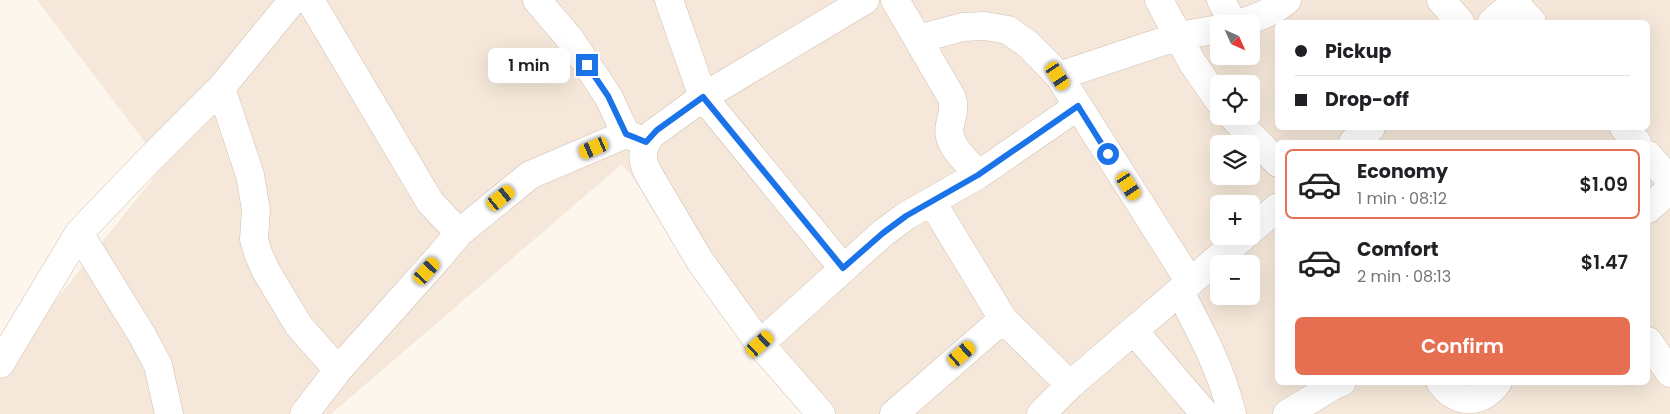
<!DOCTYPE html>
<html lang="en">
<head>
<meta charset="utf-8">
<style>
	:root { --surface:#fff; --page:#f6f6f6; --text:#202124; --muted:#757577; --line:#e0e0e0; --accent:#e76f51 }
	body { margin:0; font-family:Poppins,sans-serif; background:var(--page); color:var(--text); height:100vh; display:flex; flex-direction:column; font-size:19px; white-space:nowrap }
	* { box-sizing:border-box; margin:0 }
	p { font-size:16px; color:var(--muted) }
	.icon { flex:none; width:28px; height:28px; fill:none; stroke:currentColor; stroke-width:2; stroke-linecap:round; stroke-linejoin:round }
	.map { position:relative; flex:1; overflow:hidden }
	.panel { position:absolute; left:1275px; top:140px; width:375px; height:245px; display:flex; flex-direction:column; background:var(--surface); border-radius:8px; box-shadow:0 5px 20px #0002 }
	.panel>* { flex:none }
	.top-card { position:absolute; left:1275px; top:20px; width:375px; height:110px; border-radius:8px; box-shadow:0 5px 20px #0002; display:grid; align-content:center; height:110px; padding:0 20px; background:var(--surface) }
	.needle { width:32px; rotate:135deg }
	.buttons { position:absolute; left:1210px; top:15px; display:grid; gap:10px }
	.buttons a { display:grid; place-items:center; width:50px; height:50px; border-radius:8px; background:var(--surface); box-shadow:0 5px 20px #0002; font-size:25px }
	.end { position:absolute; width:22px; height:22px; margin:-11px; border:6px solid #1a73e8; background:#fff; box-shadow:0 0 0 2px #fff }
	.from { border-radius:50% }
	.bubble { position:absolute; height:35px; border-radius:8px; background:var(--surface); box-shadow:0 5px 20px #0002; font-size:16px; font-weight:600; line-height:35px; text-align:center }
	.car { position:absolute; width:15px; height:30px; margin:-15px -8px; border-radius:6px; box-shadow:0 0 4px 1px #0007; background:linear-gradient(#f5c518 24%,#345 0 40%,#f5c518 0 76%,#345 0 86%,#f5c518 0) }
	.top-card b { display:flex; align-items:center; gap:18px; height:48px; font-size:19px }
	.top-card b+b { border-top:1px solid var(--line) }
	.top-card i { width:12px; height:12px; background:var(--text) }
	ul { padding:9px 0 0; list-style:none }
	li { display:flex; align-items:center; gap:15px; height:70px; margin:0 10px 8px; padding:0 10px; border:2px solid transparent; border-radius:8px }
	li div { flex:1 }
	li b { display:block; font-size:19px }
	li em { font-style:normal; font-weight:600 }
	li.current { border-color:var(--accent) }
	li>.icon { width:45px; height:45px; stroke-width:1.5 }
	.action { display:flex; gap:10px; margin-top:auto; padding:10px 20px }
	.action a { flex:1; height:58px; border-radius:8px; background:var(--accent); color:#fff; font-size:20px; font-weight:600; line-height:58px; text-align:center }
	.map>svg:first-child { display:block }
	.residential { fill:#f5e8da; fill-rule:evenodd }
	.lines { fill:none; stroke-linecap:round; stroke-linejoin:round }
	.street-casing { stroke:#d1beb0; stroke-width:29 }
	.street { stroke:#fff; stroke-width:28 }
	.route { stroke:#1a73e8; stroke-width:6 }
</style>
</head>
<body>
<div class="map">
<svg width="1670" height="414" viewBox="0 0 1670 414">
	<rect width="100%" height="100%" fill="#fdf6ec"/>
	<path class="residential" d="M37,0h1633v414h-853l-195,-250 -291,250h-331v-44l163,-204zM1278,22h370v106h-370zM1219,24h32v32h-32zM1219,84h32v32h-32zM1278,142h370v240h-370zM1219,144h32v32h-32zM1219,204h32v32h-32zM1219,264h32v32h-32z"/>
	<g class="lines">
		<defs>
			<path id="street" d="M310,0l120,202 29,31
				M537,0l33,39 38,57 18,38
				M669,0l34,97 140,171
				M895,0l57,98c3,11 0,16 -2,27 -5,19 17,36 28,50
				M1159,0l33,62 27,39
				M1221,0l12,24
				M1441,0l19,22
				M1512,0l20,22
				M1492,22l26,-22
				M1239,24c16,-6 35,-12 48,-24
				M918,39l45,-12 22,-1 23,4 21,15 30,31 131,206
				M1059,76l120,-40 40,-7
				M221,88l29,87 6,35 -2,29 4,14 8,18 33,55 39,44
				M1232,116l46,47
				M1624,128l13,14
				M1353,142l18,-14
				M1648,155l22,25
				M932,202l71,117 67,66
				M1648,209l22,-20
				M1251,230l27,-23
				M79,233l63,102 16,30 11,49
				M1180,292c20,38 42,79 52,122
				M1134,331l71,83
				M1648,341l22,32
				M760,344l123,-111 23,-17 72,-41 100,-69
				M0,364l79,-131 65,-68 77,-77 72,-88
				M1440,382c17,23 41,23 58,0
				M304,414l34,-44 101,-113 20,-24 71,-58 96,-41 20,8
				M821,414l-61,-70 -60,-83 -52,-88c-7,-14 -7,-25 3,-38l52,-38 162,-97
				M894,414l109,-95
				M1041,414l29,-29 174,-149
				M1287,414l44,-27 11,-5"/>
		</defs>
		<use href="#street" class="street-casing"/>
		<use href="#street" class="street"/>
	</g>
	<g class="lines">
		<path class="route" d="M587,65l21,31 18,38 20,8 11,-12 46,-33 140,171 40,-35 23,-17 72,-41 100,-69 30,48"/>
	</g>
</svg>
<div class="buttons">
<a><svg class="needle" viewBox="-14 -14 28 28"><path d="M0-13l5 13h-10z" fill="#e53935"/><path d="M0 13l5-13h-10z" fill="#757577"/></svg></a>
<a><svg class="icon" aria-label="locate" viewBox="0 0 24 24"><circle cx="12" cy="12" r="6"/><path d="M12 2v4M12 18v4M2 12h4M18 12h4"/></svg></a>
<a><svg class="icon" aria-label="layers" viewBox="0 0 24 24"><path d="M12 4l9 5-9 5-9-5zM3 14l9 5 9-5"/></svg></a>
<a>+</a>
<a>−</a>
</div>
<i class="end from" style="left:1108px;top:154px"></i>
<i class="end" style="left:587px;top:65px"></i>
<div class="bubble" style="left:488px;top:48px;width:82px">1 min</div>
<i class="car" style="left:1058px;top:76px;rotate:147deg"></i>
<i class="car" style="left:594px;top:148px;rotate:247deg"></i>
<i class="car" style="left:1129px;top:186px;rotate:147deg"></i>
<i class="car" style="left:501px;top:198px;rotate:51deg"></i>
<i class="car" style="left:427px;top:271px;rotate:42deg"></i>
<i class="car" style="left:760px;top:344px;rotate:48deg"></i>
<i class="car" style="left:962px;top:354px;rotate:49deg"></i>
<div class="top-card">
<b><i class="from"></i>Pickup</b>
<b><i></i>Drop-off</b>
</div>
<section class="panel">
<ul>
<li class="current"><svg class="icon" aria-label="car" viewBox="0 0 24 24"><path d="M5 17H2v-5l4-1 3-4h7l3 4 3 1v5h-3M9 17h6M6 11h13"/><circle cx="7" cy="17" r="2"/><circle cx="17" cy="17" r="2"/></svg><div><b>Economy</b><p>1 min · 08:12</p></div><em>$1.09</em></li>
<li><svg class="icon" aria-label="car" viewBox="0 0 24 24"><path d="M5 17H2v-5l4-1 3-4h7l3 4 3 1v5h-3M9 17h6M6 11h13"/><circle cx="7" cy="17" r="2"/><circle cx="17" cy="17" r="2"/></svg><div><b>Comfort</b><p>2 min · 08:13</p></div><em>$1.47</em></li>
</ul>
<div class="action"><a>Confirm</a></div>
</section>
</div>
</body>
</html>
